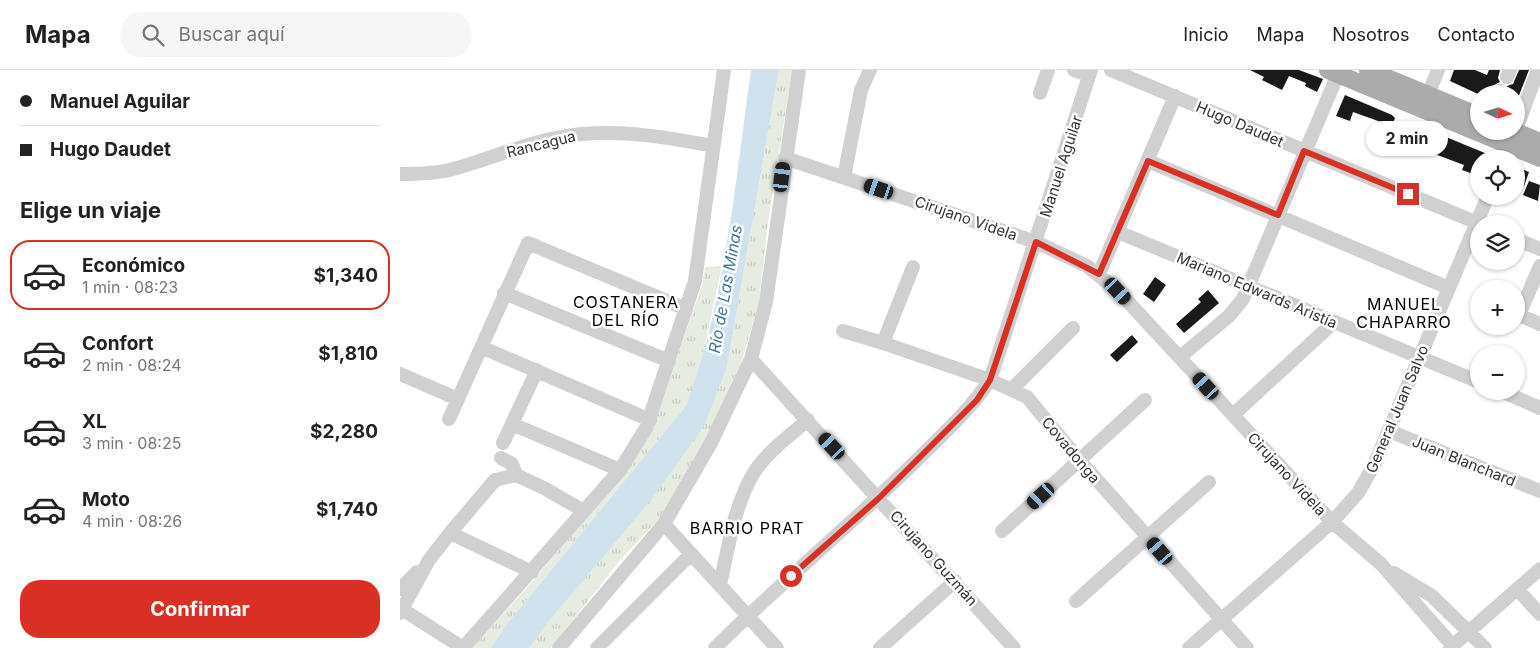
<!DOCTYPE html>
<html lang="es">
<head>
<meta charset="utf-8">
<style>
	:root { --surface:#fff; --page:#f6f6f6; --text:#222; --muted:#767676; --line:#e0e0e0; --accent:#d93025 }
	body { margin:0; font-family:Inter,sans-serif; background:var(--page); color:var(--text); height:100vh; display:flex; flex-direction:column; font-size:19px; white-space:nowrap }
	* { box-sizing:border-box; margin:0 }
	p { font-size:16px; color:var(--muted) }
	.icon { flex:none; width:28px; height:28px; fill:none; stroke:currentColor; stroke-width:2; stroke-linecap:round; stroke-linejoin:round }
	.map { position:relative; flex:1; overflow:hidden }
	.sheet { display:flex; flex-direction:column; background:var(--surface); width:400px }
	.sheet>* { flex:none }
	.banner { display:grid; align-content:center; height:110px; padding:0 20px; background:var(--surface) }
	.needle { width:32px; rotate:94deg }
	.fabs { position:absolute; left:1070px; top:15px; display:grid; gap:10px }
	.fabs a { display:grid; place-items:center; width:55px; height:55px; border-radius:50%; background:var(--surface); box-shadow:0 1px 4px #0004; font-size:25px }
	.end { position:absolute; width:22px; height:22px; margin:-11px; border:6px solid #d93025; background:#fff; box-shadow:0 0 0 2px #fff }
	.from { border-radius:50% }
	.bubble { position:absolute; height:35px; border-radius:18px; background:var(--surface); box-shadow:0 1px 4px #0004; font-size:16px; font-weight:700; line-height:35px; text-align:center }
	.car { position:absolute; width:15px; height:30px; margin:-15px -8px; border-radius:6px; box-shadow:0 0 4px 1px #0007; background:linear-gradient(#222 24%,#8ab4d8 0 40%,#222 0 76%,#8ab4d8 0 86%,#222 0) }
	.banner b { display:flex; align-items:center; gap:18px; height:48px; font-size:19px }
	.banner b+b { border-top:1px solid var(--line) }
	.banner i { width:12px; height:12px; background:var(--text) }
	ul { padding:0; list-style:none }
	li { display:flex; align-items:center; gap:15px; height:70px; margin:0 10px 8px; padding:0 10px; border:2px solid transparent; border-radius:20px }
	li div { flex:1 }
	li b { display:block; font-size:19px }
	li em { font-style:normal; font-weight:700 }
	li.selected { border-color:var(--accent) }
	li>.icon { width:45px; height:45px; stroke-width:1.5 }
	h2 { padding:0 20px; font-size:22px; line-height:60px }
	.cta { display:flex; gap:10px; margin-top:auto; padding:10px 20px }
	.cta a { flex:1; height:58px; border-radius:20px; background:var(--accent); color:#fff; font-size:20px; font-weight:700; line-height:58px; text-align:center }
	header { display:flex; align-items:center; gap:30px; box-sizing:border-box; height:70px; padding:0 25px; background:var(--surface); border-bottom:1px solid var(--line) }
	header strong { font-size:24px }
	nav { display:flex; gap:28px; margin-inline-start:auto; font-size:18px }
	.search { width:350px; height:45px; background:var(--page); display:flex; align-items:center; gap:12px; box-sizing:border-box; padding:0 18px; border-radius:20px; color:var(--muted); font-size:19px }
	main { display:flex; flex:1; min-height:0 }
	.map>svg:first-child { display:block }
	.park { fill:url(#park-tufts) }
	.water { fill:#cfe2ee }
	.building { fill:#1a1a1a }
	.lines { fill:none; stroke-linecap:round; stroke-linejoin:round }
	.minor { stroke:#d0d0d0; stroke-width:14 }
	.major { stroke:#ababab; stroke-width:18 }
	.route { stroke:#d93025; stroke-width:6 }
	.labels { text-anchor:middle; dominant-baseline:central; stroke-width:5; stroke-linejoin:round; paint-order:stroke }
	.street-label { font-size:15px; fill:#333; stroke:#fff }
	.water-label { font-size:16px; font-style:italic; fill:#3f7597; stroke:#fff }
	.neighbourhood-label { font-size:16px; letter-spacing:1px; fill:#000; stroke:#fff }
</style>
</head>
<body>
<header>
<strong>Mapa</strong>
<div class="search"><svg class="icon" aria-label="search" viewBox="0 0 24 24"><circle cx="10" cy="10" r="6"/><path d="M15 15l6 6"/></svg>Buscar aquí</div>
<nav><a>Inicio</a><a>Mapa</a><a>Nosotros</a><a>Contacto</a></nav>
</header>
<main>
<section class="sheet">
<div class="banner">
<b><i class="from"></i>Manuel Aguilar</b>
<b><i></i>Hugo Daudet</b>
</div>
<h2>Elige un viaje</h2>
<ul>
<li class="selected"><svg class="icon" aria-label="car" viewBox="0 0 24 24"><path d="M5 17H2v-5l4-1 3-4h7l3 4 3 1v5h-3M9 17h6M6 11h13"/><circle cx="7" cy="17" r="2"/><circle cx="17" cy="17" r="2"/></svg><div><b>Económico</b><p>1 min · 08:23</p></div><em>$1,340</em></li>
<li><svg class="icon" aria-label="car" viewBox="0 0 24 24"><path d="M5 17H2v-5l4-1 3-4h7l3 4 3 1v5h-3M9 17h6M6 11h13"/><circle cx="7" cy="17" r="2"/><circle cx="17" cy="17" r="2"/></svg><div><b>Confort</b><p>2 min · 08:24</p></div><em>$1,810</em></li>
<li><svg class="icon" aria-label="car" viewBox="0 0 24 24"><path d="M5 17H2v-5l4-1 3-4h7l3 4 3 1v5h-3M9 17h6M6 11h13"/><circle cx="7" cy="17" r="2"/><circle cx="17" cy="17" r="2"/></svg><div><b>XL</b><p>3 min · 08:25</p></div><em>$2,280</em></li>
<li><svg class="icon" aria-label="car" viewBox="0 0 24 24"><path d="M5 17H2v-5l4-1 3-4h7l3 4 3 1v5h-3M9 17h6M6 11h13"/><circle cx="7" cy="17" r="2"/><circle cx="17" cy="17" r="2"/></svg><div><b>Moto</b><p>4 min · 08:26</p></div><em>$1,740</em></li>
</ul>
<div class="cta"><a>Confirmar</a></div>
</section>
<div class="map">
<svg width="1140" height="578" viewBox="0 0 1140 578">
	<defs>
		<pattern id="park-tufts" width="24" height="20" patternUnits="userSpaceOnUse" patternTransform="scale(1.25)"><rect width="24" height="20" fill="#e6ecdf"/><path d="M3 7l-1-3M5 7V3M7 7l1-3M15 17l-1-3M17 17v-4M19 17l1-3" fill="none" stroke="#c6cbc0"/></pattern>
	</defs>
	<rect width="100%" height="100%" fill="#fff"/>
	<path class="park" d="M379,0h13l-24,153 -9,79 -21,72 -21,48 -54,93 -42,44 -70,89h-22l198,-281z
		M322,196l-23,106 -13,34 -179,218 -16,24h-19l60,-66 97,-116 30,-56 44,-128 2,-15z"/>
	<path class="water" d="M351,0h28l-52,297 -23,59 -53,74 -104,123 -18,25h-38l16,-24 179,-218c40,-106 49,-224 65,-336z"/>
	<path class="building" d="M850,0h49l24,9 -6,13 -12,-6 1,-3 -17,-7 -7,14 -20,-10 2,-3z
		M1054,0h21l12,5 2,-5h11l-2,8 2,4 -6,3 -4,9h-12l-28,-13z
		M1119,0h10l-13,33v-9l-8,-1 -1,-7 6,-2z
		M945,25l47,20 3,3 -3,8 -39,-14 -3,9 -14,-5z
		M1012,53l85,35 -1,1h-17v17l-17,-6 2,-5 -32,-12 1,-4 -26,-14z
		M1119,98l10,4 -5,14 -8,-3z
		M1129,111l11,4 -2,16 -15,-6z
		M755,207l11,8 -12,17 -11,-8z
		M808,220l11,13 -35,30 -8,-9 25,-22 -3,-3z
		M732,265l6,7 -21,20 -7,-7z"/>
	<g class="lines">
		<path class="minor" d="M674,0l15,5
			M711,0l369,154
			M1107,7l3,-7
			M640,23l8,-23
			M1099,24l1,-3
			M1028,25l10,-25
			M385,88l251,84 51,24 31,25 214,231 49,42 72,82
			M1105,89l33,-89
			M748,91l301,127
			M0,104c16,0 33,0 49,-4 36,-9 70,-25 106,-32 52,-11 106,-2 158,8
			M444,107l17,-87 9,-20
			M718,162l361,150
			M1116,169l24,10
			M1140,196l-21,49 21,9
			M699,204l76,-178
			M104,223l165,68
			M443,261l40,12 107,37 37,17 53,64 167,187
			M483,273l30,-76
			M81,277l169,73
			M780,287l49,-41 14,-17 95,-225
			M351,289l263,289
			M0,304l58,25
			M611,320l62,-62
			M1101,321l39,17
			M833,345l101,-93
			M49,349l79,-176 158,66
			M112,354l108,46
			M989,361l151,60
			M103,373l34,-73
			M101,388l11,6 4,11 28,13 40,23
			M264,454l113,124
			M602,461l143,-131
			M50,463l82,39
			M994,503l38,23 53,52
			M320,515c8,-37 14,-78 33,-111 13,-21 36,-38 55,-54
			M0,519l17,-17
			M1117,519l23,25
			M676,531l133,-119
			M0,538l63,40
			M0,543l29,-53 21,-27 45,-53 21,-5
			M63,578l157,-178 26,-42 49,-147 29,-211
			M159,578l105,-124 47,-81 40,-84 15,-57 33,-232
			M197,578l94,-94
			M315,578c65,-65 137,-124 203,-189 25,-25 52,-49 72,-79l101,-310
			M480,578l75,-67
			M789,578l143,-126 26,-29 16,-28 114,-269
			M1050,578l90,-79"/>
		<path class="major" d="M928,0l212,88
			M968,0l111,46
			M1114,61l26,11"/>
	</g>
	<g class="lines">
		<path class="route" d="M391,506l88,-78 98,-98 13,-20 46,-138 63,32 49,-113 130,54 26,-64 104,43"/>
	</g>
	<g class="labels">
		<g class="street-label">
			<text transform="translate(840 54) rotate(23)">Hugo Daudet</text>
			<text transform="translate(141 74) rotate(-14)">Rancagua</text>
			<text transform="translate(661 96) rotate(-72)">Manuel Aguilar</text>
			<text transform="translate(566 148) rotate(19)">Cirujano Videla</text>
			<text transform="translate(857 220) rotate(23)">Mariano Edwards Aristía</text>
			<text transform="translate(997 339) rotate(-67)">General Juan Salvo</text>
			<text transform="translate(671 380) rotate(50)">Covadonga</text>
			<text transform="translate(1064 391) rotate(22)">Juan Blanchard</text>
			<text transform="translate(887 404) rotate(47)">Cirujano Videla</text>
			<text transform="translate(534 488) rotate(48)">Cirujano Guzmán</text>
		</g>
		<g class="water-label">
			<text transform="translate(325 219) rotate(-80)">Río de Las Minas</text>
		</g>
		<g class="neighbourhood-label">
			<text x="226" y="232">COSTANERA<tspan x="226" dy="18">DEL RÍO</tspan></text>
			<text x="1004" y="234">MANUEL<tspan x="1004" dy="18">CHAPARRO</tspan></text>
			<text x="347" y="458">BARRIO PRAT</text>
		</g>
	</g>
</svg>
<div class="fabs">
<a><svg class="needle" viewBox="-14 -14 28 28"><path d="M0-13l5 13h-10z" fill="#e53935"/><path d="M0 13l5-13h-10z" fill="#767676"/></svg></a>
<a><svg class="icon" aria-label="locate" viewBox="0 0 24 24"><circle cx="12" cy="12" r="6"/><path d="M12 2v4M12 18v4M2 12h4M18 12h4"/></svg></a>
<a><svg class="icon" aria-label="layers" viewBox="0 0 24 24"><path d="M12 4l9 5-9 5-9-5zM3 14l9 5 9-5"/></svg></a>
<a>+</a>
<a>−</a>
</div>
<i class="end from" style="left:391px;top:506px"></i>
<i class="end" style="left:1008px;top:124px"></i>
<div class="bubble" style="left:966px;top:51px;width:82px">2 min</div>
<i class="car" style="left:382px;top:107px;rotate:7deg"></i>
<i class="car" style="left:479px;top:119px;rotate:289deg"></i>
<i class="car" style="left:718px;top:221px;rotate:137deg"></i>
<i class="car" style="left:806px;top:316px;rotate:318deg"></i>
<i class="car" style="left:432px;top:376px;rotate:317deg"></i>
<i class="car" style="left:641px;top:426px;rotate:228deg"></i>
<i class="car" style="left:760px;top:481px;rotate:319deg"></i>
</div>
</main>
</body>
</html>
